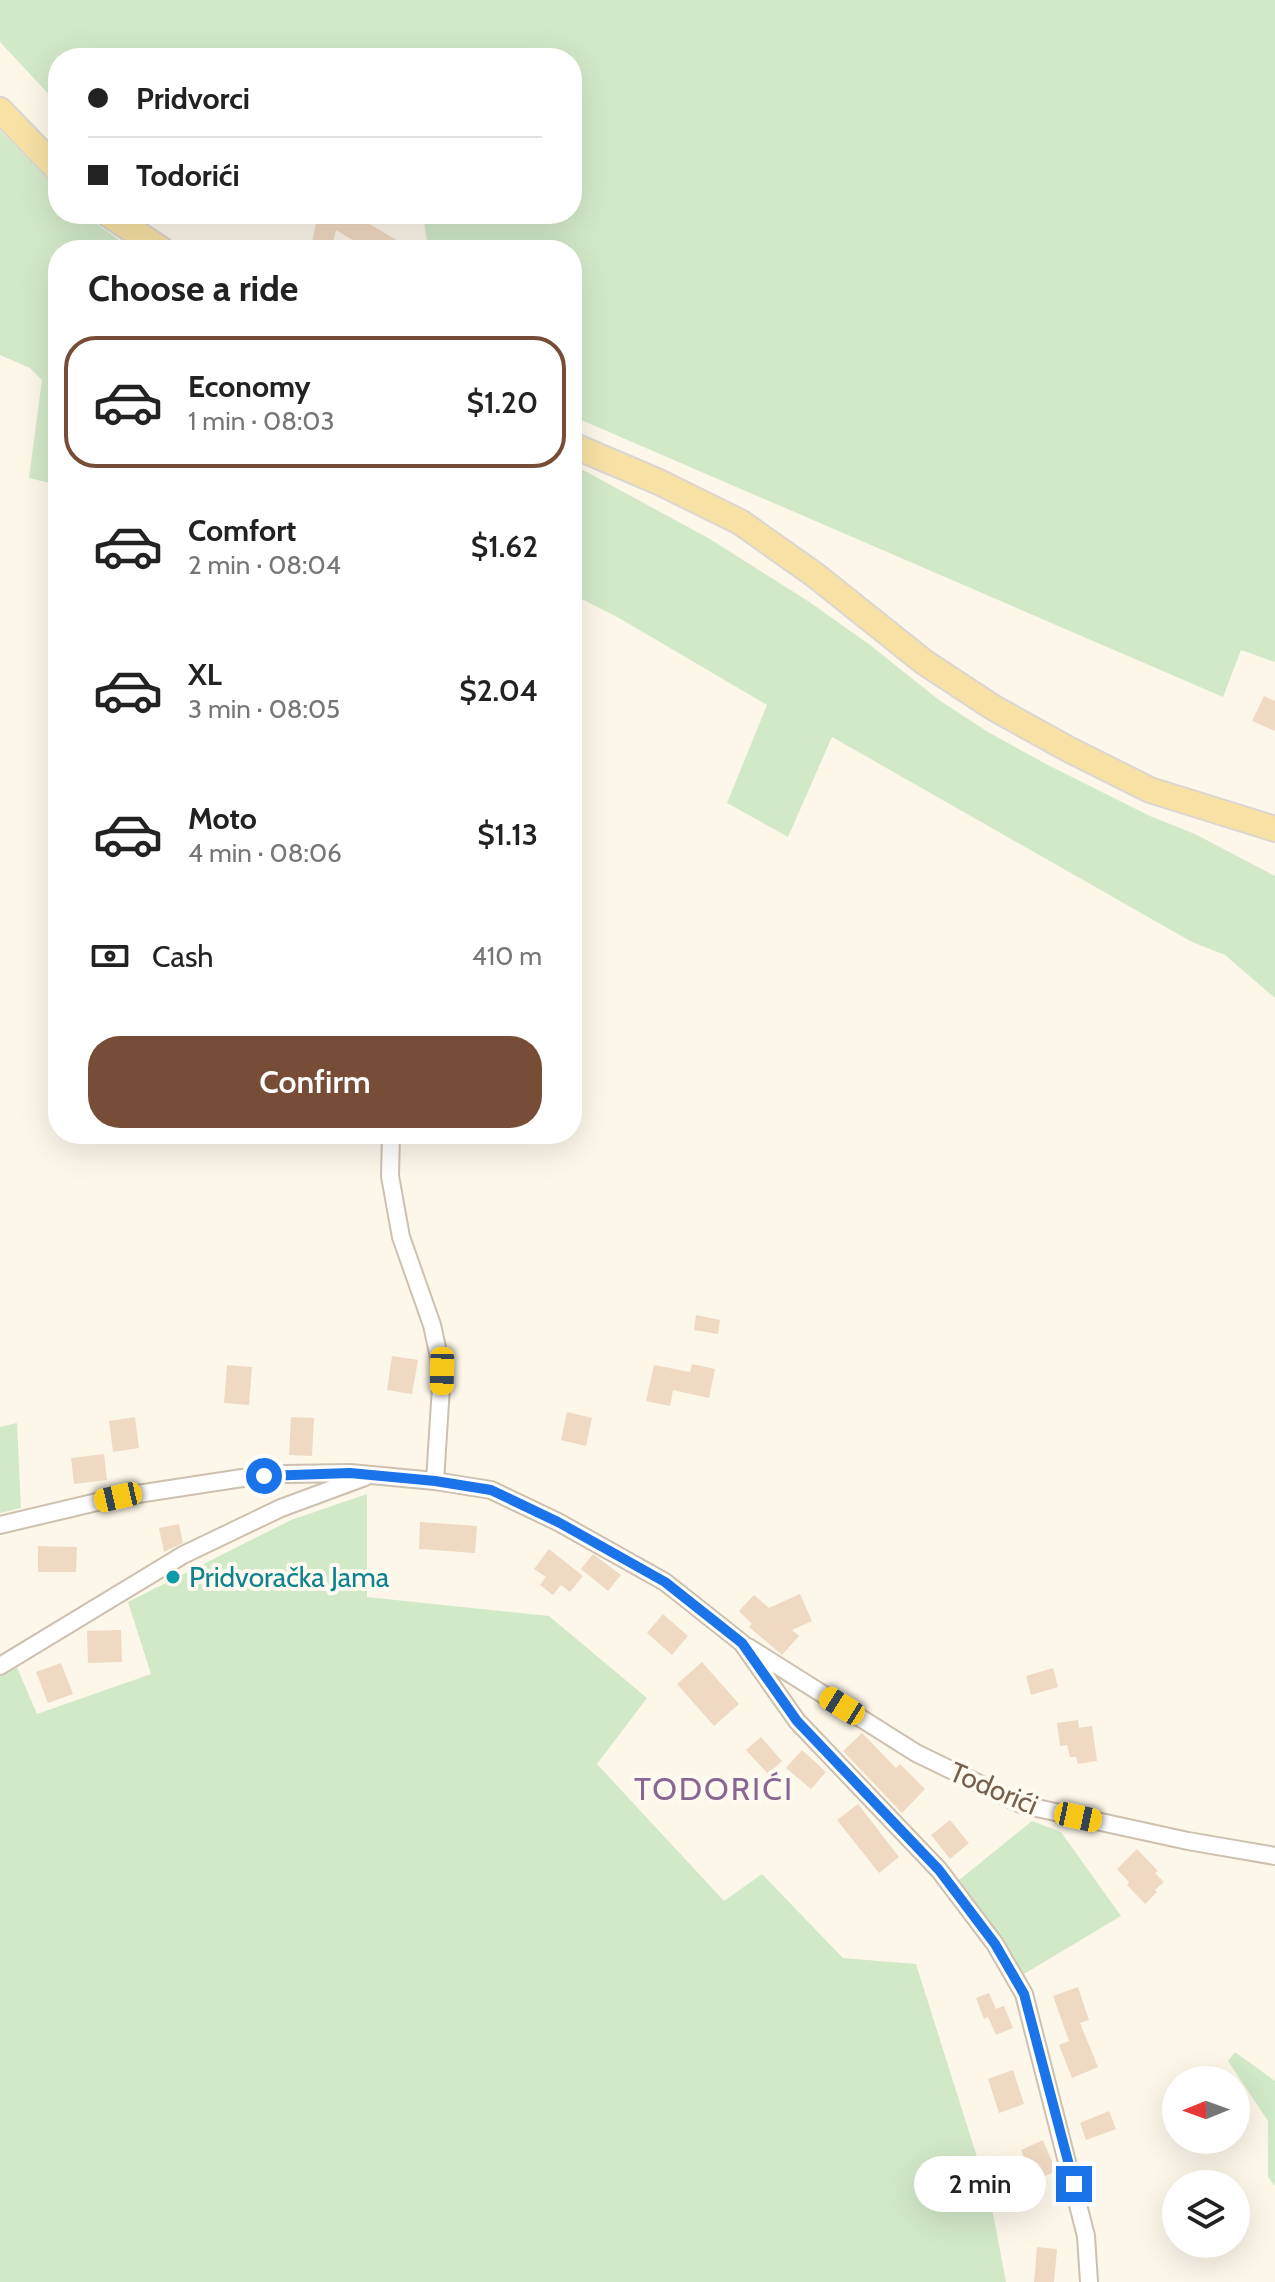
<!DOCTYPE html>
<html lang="en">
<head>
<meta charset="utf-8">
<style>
	:root { --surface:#fff; --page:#f6f6f6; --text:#222; --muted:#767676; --line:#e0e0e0; --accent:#774d38 }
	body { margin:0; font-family:Cabin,sans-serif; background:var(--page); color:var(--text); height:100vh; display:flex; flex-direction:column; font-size:30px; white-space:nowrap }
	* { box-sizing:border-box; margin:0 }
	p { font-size:26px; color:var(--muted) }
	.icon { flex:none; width:44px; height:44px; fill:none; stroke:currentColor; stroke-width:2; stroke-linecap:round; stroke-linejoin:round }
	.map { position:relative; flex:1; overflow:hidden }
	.panel { position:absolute; left:48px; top:240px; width:534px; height:904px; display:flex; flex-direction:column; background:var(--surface); border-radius:32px; box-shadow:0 8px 32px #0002 }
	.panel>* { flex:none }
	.hud { position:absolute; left:48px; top:48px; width:534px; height:176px; border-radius:32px; box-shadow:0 8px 32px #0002; display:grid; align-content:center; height:176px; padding:0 40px; background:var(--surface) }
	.needle { width:52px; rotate:269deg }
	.tools { position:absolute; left:1162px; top:2066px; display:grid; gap:16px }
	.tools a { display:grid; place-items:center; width:88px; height:88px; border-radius:50%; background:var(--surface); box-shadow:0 8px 32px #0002; font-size:40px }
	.end { position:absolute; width:36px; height:36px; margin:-18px; border:10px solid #1a73e8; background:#fff; box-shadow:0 0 0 4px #fff }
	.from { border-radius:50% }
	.bubble { position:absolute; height:56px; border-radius:28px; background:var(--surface); box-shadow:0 8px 32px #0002; font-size:26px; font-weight:600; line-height:56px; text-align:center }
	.car { position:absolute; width:24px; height:48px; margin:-24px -12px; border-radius:10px; box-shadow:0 0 6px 2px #0007; background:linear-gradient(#f5c518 24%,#345 0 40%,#f5c518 0 76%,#345 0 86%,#f5c518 0) }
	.hud b { display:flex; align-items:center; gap:28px; height:76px; font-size:30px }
	.hud b+b { border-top:2px solid var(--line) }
	.hud i { width:20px; height:20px; background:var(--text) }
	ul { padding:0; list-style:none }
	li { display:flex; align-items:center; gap:24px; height:132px; margin:0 16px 12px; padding:0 24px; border:4px solid transparent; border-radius:32px }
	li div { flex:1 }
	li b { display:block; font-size:30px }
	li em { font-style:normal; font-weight:600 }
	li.current { border-color:var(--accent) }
	li>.icon { width:72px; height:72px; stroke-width:1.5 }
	h2 { padding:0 40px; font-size:36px; line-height:96px }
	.pay { display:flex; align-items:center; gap:20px; height:88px; padding:0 40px; font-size:30px }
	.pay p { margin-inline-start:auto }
	.cta { display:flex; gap:16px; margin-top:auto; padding:16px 40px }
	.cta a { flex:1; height:92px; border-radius:32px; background:var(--accent); color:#fff; font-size:32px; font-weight:600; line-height:92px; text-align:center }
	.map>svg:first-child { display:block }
	.green { fill:#d2e9c8 }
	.building { fill:#f0d9c2 }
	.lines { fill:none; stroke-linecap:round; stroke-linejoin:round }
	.minor-casing { stroke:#cec0af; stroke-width:20 }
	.primary-casing { stroke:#dbd6d1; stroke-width:28 }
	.minor { stroke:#fff; stroke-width:16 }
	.primary { stroke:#f7e1a5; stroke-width:24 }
	.route { stroke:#1a73e8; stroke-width:10 }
	.culture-dot { fill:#0f9aa8; stroke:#fefaf0; stroke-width:3 }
	.labels { text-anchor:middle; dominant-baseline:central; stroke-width:8; stroke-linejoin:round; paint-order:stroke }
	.culture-label { font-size:28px; fill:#0d838f; stroke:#fefaf0; text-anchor:start }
	.street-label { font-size:28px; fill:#76604d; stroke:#fefaf0 }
	.quarter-label { font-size:32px; letter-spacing:2px; fill:#886691; stroke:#fefaf0 }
</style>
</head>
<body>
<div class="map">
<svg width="1275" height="2282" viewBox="0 0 1275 2282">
	<rect width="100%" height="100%" fill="#fcf7e9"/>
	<path class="green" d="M0,0h1275v662l-34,-12 -18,47 -651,-281v-85l2,-20 -2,-1v-60h-141l-3,-1 -5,-35h149v-156h-514v46l-58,-62z
		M0,131l58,58v25h25l50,36h-75v235l-29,-7 13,-98 -12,-12 -30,-13z
		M572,464l138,75 98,62 62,44 69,55 49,32 58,32 104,52 45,18 80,42v122l-50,-43 -33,-13 -360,-205 -44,100 -61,-34 40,-98 -148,-87 -47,-24z
		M17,1423l4,85 -21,5v-86z
		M367,1494v103l182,19 98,82 -50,66 127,137 38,-27 81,84 73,6 74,234 16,84h-1006v-625l10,-6 27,63 114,-40 -23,-72 163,-82z
		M1032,1821l29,11 60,84 -97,58 -31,-48 -35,-45z
		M1235,2052l40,29v105l-7,-9v-56l-40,-60z"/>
	<path class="building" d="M308,214h19l29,6 2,-3 55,33h-44l-33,-20 -5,20 -20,-3 6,-28z
		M1264,696l11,5v30l-23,-10z
		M696,1315l24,5 -2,14 -24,-4z
		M392,1356l26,4 -6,34 -25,-4z
		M692,1364l23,5 -6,29 -36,-8 -3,16 -24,-5 8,-36 36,7z
		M227,1365l25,2 -3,38 -25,-2z
		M567,1412l25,6 -6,28 -25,-6z
		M135,1417l4,31 -26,4 -4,-31z
		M291,1417l23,1 -2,38 -23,-1z
		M104,1454l3,26 -33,4 -3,-26z
		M420,1522l57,4 -2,27 -56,-4z
		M179,1524l4,19 -19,9 -5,-24z
		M38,1546l39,1 -1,25h-38z
		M549,1549l34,27 -13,16 -9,-7 -8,10 -13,-10 6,-8 -12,-8z
		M593,1554l28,21 -13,16 -27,-22z
		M800,1594l12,27 -20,9 7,6 -17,19 -33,-28 3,-3 -13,-13 15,-16 15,13z
		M663,1614l25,22 -16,19 -25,-22z
		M121,1630l1,32 -34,1 -1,-32z
		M702,1662l37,42 -25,22 -37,-42z
		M61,1663l12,31 -25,9 -12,-31z
		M1053,1668l5,19 -27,8 -5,-19z
		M1078,1720l1,8 13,-2 5,35 -19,3 -2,-7h-6l-3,-12 -7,1 -3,-23z
		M862,1733l34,35 4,-4 25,25 -23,24 -59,-62z
		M761,1737l21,24 -14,13 -22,-24z
		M802,1750l24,22 -15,17 -25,-21z
		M858,1804l41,53 -20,16 -42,-53z
		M950,1820l19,23 -19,16 -19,-24z
		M1137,1849l21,22 -3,2 9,9 -9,8 2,2 -12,12 -18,-19 2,-3 -12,-13z
		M1078,1987l11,33 -9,3 18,44 -26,11 -13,-33 10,-4 -16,-45z
		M989,1993l7,16 8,-3 9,22 -17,7 -8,-18 -4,2 -8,-21z
		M1013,2070l11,34 -25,9 -11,-34z
		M1109,2111l7,18 -30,11 -6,-17z
		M1043,2140l13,31 -22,10 -13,-31z
		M1037,2247l20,2 -3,33h-20z"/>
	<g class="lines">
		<defs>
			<path id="minor" d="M391,1134l-1,42 11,61 31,88 10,46 -7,110
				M0,1525l118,-28 124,-19 44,-4 64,-1 85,8 56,9 67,32 107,60 77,61 55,78 142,149 56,74 29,50 62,242 3,46
				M748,1647l168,106 107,52 165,36 87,15
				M0,1666l183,-111 98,-47 84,-31"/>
			<path id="primary" d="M0,110l58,60
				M108,214l54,36
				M572,445l87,37 81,40 75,53 109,87 70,46 74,41 82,41 125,39"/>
		</defs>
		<use href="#minor" class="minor-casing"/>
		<use href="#primary" class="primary-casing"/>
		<use href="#minor" class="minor"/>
		<use href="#primary" class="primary"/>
	</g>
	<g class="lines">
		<path class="route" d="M264,1476l86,-3 85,8 56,9 67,32 107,60 77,61 55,78 142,149 56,74 29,50 50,190"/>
	</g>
	<circle class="culture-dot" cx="173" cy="1577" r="8"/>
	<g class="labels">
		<g class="culture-label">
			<text x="189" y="1577">Pridvoračka Jama</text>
		</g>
		<g class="street-label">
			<text transform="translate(994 1788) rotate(23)">Todorići</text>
		</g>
		<g class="quarter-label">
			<text x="714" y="1788">TODORIĆI</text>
		</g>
	</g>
</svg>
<div class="tools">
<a><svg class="needle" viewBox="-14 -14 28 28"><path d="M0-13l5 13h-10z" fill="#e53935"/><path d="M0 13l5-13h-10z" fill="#767676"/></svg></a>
<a><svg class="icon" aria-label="layers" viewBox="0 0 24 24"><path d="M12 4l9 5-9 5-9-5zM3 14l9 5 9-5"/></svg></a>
</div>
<i class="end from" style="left:264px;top:1476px"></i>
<i class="end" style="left:1074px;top:2184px"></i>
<div class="bubble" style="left:914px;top:2156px;width:132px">2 min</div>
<i class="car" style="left:442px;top:1371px;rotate:181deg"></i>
<i class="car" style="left:118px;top:1497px;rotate:257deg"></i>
<i class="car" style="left:842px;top:1706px;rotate:302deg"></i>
<i class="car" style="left:1078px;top:1817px;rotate:102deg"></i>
<div class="hud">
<b><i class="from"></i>Pridvorci</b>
<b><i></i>Todorići</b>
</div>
<section class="panel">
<h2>Choose a ride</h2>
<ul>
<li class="current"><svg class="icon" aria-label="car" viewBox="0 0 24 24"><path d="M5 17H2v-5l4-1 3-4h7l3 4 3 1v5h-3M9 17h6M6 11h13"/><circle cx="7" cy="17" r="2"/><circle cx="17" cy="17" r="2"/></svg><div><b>Economy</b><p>1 min · 08:03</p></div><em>$1.20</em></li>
<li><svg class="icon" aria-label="car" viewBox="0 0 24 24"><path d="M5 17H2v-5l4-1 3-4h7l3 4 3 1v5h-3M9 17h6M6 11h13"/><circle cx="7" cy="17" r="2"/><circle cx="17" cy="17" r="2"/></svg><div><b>Comfort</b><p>2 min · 08:04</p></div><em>$1.62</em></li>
<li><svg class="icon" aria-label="car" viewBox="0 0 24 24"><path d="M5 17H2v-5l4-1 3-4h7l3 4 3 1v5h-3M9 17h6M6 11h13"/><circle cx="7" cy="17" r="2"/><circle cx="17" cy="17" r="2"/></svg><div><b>XL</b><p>3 min · 08:05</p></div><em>$2.04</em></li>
<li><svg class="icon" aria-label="car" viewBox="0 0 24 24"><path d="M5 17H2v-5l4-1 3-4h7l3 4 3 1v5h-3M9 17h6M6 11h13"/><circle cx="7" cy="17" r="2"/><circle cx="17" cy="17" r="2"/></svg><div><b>Moto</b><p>4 min · 08:06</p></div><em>$1.13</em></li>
</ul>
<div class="pay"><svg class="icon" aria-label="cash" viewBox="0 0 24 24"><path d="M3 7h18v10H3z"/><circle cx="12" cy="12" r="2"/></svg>Cash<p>410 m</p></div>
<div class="cta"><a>Confirm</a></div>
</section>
</div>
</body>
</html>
